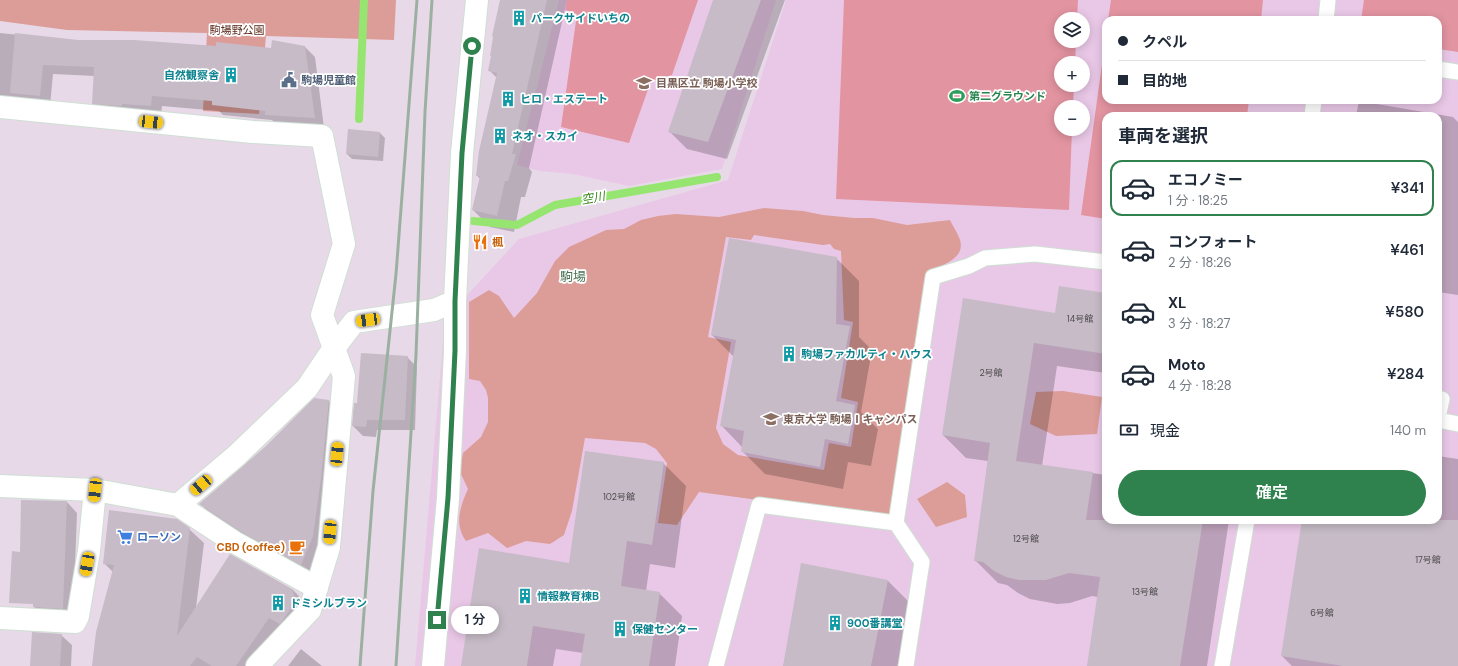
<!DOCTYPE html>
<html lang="ja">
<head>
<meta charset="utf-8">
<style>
	:root { --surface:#fff; --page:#f2f2f3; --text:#1f2937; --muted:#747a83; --line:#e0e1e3; --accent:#2f814d }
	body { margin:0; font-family:"DM Sans","Noto Sans JP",sans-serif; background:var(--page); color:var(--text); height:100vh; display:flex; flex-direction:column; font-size:15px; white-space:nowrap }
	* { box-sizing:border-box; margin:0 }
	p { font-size:13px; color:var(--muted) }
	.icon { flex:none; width:22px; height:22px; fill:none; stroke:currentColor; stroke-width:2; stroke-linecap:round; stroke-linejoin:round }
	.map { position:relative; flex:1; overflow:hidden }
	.details { position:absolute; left:1102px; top:112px; width:340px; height:412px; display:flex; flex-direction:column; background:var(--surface); border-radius:12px; box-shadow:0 2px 10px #0003 }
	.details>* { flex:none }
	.banner { position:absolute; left:1102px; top:16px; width:340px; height:88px; border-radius:12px; box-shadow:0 2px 10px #0003; display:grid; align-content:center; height:88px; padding:0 16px; background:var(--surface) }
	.fabs { position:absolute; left:1054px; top:12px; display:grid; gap:8px }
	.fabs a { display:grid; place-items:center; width:36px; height:36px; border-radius:50%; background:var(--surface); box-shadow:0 2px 10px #0003; font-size:20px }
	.end { position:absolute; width:18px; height:18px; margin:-9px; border:5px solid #2f814d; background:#fff; box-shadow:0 0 0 2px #fff }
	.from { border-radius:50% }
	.bubble { position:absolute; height:28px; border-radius:14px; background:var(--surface); box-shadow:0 2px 10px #0003; font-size:13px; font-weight:600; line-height:28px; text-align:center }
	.car { position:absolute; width:12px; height:24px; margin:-12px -6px; border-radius:5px; box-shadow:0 0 3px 1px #0007; background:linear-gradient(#f5c518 24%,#345 0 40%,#f5c518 0 76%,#345 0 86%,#f5c518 0) }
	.banner b { display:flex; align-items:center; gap:14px; height:38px; font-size:15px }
	.banner b+b { border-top:1px solid var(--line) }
	.banner i { width:10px; height:10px; background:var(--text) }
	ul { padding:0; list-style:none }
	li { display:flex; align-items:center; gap:12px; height:56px; margin:0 8px 6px; padding:0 8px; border:2px solid transparent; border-radius:12px }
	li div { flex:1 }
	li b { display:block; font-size:15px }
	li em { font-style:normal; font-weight:600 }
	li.on { border-color:var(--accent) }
	li>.icon { width:36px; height:36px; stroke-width:1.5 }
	h2 { padding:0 16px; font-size:18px; line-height:48px }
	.pay { display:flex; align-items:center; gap:10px; height:44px; padding:0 16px; font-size:15px }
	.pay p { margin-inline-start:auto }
	.action { display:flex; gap:8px; margin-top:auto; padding:8px 16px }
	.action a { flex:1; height:46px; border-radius:24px; background:var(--accent); color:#fff; font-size:16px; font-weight:600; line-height:46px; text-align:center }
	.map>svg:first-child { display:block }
	.education { fill:#e9c8e7; fill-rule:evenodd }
	.green { fill:#dc9d98; fill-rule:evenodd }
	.pitch { fill:#e394a1 }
	.shadow { fill:#0003 }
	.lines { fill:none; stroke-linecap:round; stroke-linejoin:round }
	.stream { stroke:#97e571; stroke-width:8 }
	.building { fill:#c6bbc6 }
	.service-casing { stroke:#cedfd2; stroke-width:17 }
	.minor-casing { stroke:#cedfd2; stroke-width:24 }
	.service { stroke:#fff; stroke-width:15 }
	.minor { stroke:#fff; stroke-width:22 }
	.rail { stroke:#9cb0a1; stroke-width:3 }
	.route { stroke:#2f814d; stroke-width:5 }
	.labels { text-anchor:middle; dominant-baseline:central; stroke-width:3.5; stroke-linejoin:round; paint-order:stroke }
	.number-label { font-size:9px; fill:#4e4b4e }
	.culture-label { font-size:11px; font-weight:bold; fill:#0d838f; stroke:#fff; text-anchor:start }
	.park-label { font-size:11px; fill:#5c2a1d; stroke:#fff }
	.service-label { font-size:11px; font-weight:bold; fill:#4e5e75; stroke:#fff; text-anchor:start }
	.education-label { font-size:11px; font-weight:bold; fill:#785e54; stroke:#fff; text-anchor:start }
	.leisure-label { font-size:11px; font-weight:bold; fill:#27864d; stroke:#fff; text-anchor:start }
	.food-label { font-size:11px; font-weight:bold; fill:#c56008; stroke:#fff; text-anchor:start }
	.shop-label { font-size:11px; font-weight:bold; fill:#366cbe; stroke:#fff; text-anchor:start }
	.water-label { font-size:12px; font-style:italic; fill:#318516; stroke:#fff }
	.quarter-label { font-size:13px; fill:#4b7354; stroke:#fff }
</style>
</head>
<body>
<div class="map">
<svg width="1458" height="666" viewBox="0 0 1458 666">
	<rect width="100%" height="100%" fill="#e8d9e8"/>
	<path class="education" d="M559,0h217l-54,169 -93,17 -56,-12 -33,-3 -23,-6z
		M786,0h672v666h-1043l30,-347 74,-80 209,-59zM1061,19h22v22h-22zM1106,20h332v80h-332zM1061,63h22v22h-22zM1061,107h22v22h-22zM1106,116h332v404h-332z"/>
	<path class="green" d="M0,0h396l-2,40 -128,-4 -7,78 -56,-3 4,-78 -140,-3 -67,-9z
		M764,208l39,3 20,4 31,3h19l34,7 43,-5c3,7 8,13 10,20 6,19 -20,26 -32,32l-36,246 -193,-26 -22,33 -19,-2 9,-60 -11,-14 -11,-6 -60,-5 -13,73 -8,24 -14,9 -24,-3 -19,7 -19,-15 -22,8c-12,-17 -6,-34 2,-52l-8,-17 3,-19 18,-16 7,-15v-24l-2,-8 -6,-9 -11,-2v-77l20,-12 10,6 15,22 23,-25 18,-32 14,-14 37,-17 18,-1 17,-9 17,-4 18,-2 43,3zM754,235l69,10 7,-1 4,5 7,2 3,69 9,2 -12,76 17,4 -7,45 -22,-4 -5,27 -86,-15 -15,-11 -7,-16 15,-86 -23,-5 18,-100 25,3z
		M1063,391l39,6 -5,37 -41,2 -26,-12 6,-32z
		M947,482l18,13 2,22 -31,10 -19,-28z"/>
	<path class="pitch" d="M567,0h131l-26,75 -21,6 -22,62 -68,-16 16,-113 -12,-4z
		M844,0h234l-1,19h-16v22h15l-1,22h-14v22h13l-1,22h-12v22h11l-3,81 -233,-11z
		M1111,0h152l-2,20h-153z
		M1364,0h94v52l-20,-3v-29h-77z
		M1106,36v64h143l-2,16h-141v103l-25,-4z"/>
	<path class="shadow" d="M501,0h66l-38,168 3,4 -7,25h-4l-7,35 -24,-5 -17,-17 7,-31 -3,-4 20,-97 -8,-8z
		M714,0h71l-58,159 -40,-10 -18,-18z
		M0,33l78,8 139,6 55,2 33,-2 10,10 9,71 -48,-4 -4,-4 -49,-5 -4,-4 -57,-5 -1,9 -58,-2 -10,-10 2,-27 -42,-2 -3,32 -50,-8z
		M1359,101l94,16 5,5v173l-20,-3v-176h-82z
		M380,133l5,5 -2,23 -31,-2 -5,-5z
		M836,258l23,23v56l13,13 -11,62 17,17 -7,37 -23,-4 -5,27 -78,-15 -23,-23v-4l-21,-22 13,-68 -22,-22z
		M1106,294v79l-49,-7 -15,100 64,9v45h123l-22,146h-118l9,-69 -6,-1 -22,7 -13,1 -27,-5 -12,-6 -11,-8 -9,-2 -23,-23 13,-99 -22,-3 -23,-23 113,-121z
		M407,357l10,10 -2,63h-38l-1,7 -13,-1 -10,-10 5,-22z
		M329,401l12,12 -28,163 -60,-33 -41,-27 -11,-12z
		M1438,456l20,3v207h-166l-10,-10 21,-136h135z
		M663,463l23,23 -11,82 -25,-4 -4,27 13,2 23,23 -7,50h-94l2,-13 -27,-4 -3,17h-92l109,-102z
		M67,502l10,11 -4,105 -29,-1 -10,-10z
		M189,529l15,14 -8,65 96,-19 15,15 -47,62h-167l20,-94 -9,-9z
		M888,581l23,23 -12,62h-115z
		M61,635l11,10 -1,21h-40z
		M301,649l21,17h-34z"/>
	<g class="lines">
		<path class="stream" d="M359,119l5,-119
			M473,221l44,4 38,-20 162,-28"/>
	</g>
	<path class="building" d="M500,0h47l-35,154h4l-8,27h-3l-8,35 -25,-6 8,-34h-4l3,-25 18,-78 -9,-2 3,-15h-1l3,-19 -1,-1z
		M713,0h48l-53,142 -40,-10z
		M15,33l63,7h56l82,6v-4l55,6 1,-8 33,6 10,72 -50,-3v-4l-53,-6v-4l-60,-5 -1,10 -29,-2v2l-30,-2 2,-37 -51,-2 -3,31 -30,-3z
		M348,129l32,3 -2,25 -32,-3z
		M729,238l108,19 -1,67 14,2 -14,75 19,4 -7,39 -23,-5 -5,28 -79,-15 3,-21 -24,-5 16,-86 -25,-5z
		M1059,286l47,7v61l-72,-11 -18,118 77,11 -7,48h117l-23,146h-93l13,-89 -31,-4 -23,7h-27l-13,-3 -12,-6 -11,-9 -9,-1 16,-118 -48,-8 21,-137 92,15z
		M361,353l47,3 -3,64h-38l-1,7 -14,-1 2,-23h3z
		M314,398l15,2 -8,78 -8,58 -12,29 -61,-34 -41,-27 67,-58z
		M585,451l79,11 -12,83 -25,-4 -6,45 39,6 -11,74h-69l5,-32 -52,-8 -6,40h-66l18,-118 90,15z
		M21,500l46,1 -4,108 -30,-2v-3l-24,-1 3,-52 8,1z
		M109,510l68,9 13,9 -13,108 53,-82 62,35 4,12 -16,23 -11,-6 -33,48h-24l-15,-9 -7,9h-98l4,-34 18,-67 -11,-1z
		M1302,520h156v146h-115l-62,-10z
		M801,563l87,17 -17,86h-88z
		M32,632l30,2 -2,32h-30z"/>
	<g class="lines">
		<defs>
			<path id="service" d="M1326,20l2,-20
				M1438,69l20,3
				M1312,116l2,-16
				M1438,398l4,1 -4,19
				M1438,420l20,4
				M716,666l43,-161 137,18
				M906,666l16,-104 -26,-39 37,-246 36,-11 16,-8 50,-4 71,8
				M1222,666l25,-146"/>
			<path id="minor" d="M0,107l253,25 69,4 22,108 -22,71 22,61 -15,171 -19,63 -53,56
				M0,486l95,4 83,15 56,37 83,46
				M178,505l58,-49 71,-68 27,-40 20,-26 80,-12 21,-9
				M0,618l75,4 3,-6 11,-65 6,-61
				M433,666l15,-168 7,-147v-50l7,-148 15,-153"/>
		</defs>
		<use href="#service" class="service-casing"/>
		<use href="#minor" class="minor-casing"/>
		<use href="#service" class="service"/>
		<use href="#minor" class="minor"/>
		<path class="rail" d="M360,666l13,-175 23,-217 21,-274
			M396,666l20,-311 9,-243 7,-112"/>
	</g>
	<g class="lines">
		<path class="route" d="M437,620l11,-122 7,-147v-50l7,-148 10,-107"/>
	</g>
	<defs>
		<symbol id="building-bare" viewBox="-9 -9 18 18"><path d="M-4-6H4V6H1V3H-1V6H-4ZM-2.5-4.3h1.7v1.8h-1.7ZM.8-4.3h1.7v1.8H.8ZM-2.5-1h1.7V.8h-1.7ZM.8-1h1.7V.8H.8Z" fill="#0f9aa8" stroke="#fff" stroke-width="2.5" paint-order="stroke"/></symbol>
		<symbol id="civic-bare" viewBox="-9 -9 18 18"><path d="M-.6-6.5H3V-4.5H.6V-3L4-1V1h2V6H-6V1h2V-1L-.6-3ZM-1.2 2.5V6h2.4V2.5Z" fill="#5c6f8a" stroke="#fff" stroke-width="2.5" paint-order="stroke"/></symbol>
		<symbol id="school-bare" viewBox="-9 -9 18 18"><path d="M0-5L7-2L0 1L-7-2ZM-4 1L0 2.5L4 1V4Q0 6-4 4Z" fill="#8d6e63" stroke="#fff" stroke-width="2.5" paint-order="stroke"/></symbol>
		<symbol id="stadium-bare" viewBox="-9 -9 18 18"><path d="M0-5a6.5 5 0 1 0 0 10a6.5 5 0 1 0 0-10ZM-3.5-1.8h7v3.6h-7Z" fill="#2e9e5b" stroke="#fff" stroke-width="2.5" paint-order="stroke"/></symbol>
		<symbol id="restaurant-bare" viewBox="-9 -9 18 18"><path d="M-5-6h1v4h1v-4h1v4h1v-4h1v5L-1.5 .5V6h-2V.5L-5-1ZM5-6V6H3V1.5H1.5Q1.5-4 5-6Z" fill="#e8710a" stroke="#fff" stroke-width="2.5" paint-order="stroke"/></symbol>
		<symbol id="university-bare" viewBox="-9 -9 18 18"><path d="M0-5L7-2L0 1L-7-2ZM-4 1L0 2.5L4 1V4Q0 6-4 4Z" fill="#8d6e63" stroke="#fff" stroke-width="2.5" paint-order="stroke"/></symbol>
		<symbol id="supermarket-bare" viewBox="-9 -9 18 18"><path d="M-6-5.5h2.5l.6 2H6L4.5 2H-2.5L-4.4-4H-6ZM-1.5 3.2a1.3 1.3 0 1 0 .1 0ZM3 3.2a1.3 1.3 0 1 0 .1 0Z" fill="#3f7fe0" stroke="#fff" stroke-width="2.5" paint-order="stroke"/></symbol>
		<symbol id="cafe-bare" viewBox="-9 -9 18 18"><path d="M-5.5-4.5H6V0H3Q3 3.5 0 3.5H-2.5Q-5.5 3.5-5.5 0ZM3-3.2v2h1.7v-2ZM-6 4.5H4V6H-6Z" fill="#e8710a" stroke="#fff" stroke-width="2.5" paint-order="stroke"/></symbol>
	</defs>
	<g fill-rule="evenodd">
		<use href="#building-bare" x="508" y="7" width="22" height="22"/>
		<use href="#building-bare" x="220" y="64" width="22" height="22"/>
		<use href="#civic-bare" x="278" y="69" width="22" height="22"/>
		<use href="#school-bare" x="633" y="72" width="22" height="22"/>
		<use href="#stadium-bare" x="946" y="85" width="22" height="22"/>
		<use href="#building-bare" x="497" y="88" width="22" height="22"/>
		<use href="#building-bare" x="489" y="125" width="22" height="22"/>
		<use href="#restaurant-bare" x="469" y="231" width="22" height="22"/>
		<use href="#building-bare" x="778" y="343" width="22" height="22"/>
		<use href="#university-bare" x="760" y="408" width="22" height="22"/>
		<use href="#supermarket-bare" x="114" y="526" width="22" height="22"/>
		<use href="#cafe-bare" x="286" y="536" width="22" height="22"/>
		<use href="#building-bare" x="514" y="585" width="22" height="22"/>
		<use href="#building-bare" x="267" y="592" width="22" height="22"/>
		<use href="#building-bare" x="824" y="612" width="22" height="22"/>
		<use href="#building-bare" x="609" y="618" width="22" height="22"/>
	</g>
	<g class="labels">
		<g class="number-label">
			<text x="1080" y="319">14号館</text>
			<text x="991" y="373">2号館</text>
			<text x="619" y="497">102号館</text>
			<text x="1026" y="539">12号館</text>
			<text x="1428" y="560">17号館</text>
			<text x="1145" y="592">13号館</text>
			<text x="1322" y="613">6号館</text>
		</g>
		<g class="culture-label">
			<text x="531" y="18">パークサイドいちの</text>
			<text x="219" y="75" text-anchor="end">自然観察舎</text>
			<text x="520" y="99">ヒロ・エステート</text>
			<text x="512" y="136">ネオ・スカイ</text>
			<text x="801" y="354">駒場ファカルティ・ハウス</text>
			<text x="537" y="596">情報教育棟B</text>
			<text x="290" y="603">ドミシルブラン</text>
			<text x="847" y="623">900番講堂</text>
			<text x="632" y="629">保健センター</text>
		</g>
		<g class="park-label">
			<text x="237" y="30">駒場野公園</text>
		</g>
		<g class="service-label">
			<text x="301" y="80">駒場児童館</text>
		</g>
		<g class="education-label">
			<text x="656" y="83">目黒区立 駒場小学校</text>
			<text x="783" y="419">東京大学 駒場Ⅰキャンパス</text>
		</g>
		<g class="leisure-label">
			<text x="969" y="96">第二グラウンド</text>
		</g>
		<g class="food-label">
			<text x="492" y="242">楓</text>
			<text x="285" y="547" text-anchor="end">CBD (coffee)</text>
		</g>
		<g class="shop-label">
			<text x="137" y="537">ローソン</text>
		</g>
		<g class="water-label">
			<text transform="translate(593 198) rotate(-10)">空川</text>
		</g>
		<g class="quarter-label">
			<text x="573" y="276">駒場</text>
		</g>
	</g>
</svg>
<div class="fabs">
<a><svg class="icon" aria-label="layers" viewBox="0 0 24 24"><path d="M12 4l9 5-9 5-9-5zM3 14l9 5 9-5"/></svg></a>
<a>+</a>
<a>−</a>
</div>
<i class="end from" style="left:472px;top:46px"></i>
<i class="end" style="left:437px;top:620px"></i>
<div class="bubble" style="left:451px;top:606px;width:48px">1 分</div>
<i class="car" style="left:151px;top:122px;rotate:96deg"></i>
<i class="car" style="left:368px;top:320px;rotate:262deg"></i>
<i class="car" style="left:337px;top:454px;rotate:5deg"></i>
<i class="car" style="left:201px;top:485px;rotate:230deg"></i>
<i class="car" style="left:95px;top:490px;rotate:186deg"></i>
<i class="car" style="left:330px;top:532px;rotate:185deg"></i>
<i class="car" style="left:87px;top:564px;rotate:190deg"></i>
<div class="banner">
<b><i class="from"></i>クペル</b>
<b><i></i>目的地</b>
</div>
<section class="details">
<h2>車両を選択</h2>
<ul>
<li class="on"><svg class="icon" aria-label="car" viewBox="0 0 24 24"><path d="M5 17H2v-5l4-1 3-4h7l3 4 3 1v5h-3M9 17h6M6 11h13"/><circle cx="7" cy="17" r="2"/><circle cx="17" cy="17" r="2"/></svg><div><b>エコノミー</b><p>1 分 · 18:25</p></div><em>¥341</em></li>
<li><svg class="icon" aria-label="car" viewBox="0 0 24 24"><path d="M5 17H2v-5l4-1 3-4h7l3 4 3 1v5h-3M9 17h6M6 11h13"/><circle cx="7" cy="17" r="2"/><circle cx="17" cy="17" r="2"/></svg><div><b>コンフォート</b><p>2 分 · 18:26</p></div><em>¥461</em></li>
<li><svg class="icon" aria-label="car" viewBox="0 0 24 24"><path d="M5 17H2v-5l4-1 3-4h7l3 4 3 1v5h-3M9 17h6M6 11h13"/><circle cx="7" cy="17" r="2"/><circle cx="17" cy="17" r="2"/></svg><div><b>XL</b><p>3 分 · 18:27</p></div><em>¥580</em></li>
<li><svg class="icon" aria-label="car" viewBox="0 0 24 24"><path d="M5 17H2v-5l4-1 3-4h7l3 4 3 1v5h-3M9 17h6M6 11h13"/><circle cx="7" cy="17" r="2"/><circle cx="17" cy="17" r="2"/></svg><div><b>Moto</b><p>4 分 · 18:28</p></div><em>¥284</em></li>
</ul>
<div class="pay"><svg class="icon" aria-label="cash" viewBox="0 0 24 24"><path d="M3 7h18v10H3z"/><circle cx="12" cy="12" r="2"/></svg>現金<p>140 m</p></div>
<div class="action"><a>確定</a></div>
</section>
</div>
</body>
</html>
